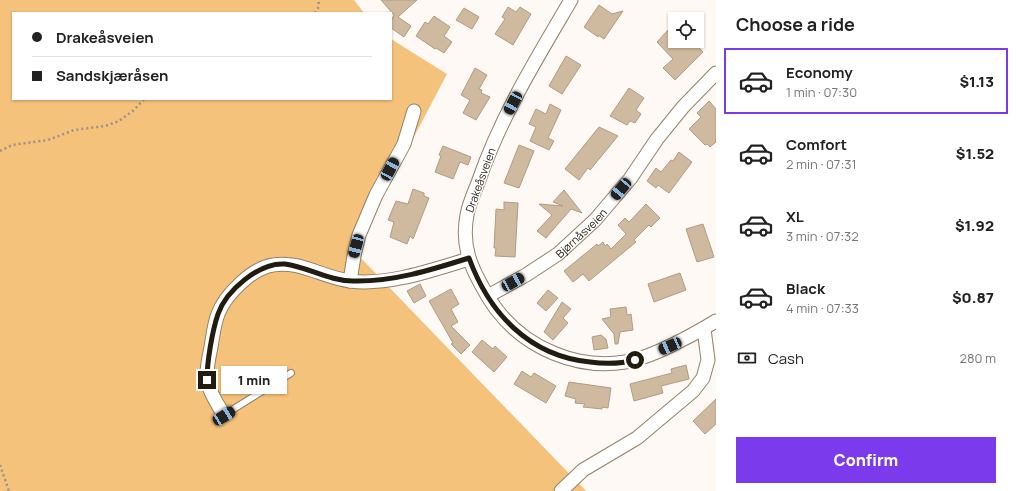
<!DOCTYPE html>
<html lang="en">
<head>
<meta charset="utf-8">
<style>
	:root { --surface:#fff; --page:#f2f2f2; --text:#222; --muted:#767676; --line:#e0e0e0; --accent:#7c3aed }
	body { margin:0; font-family:Manrope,sans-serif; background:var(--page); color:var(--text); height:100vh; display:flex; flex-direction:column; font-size:15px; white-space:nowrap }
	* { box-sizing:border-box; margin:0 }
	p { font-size:13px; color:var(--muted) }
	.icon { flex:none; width:22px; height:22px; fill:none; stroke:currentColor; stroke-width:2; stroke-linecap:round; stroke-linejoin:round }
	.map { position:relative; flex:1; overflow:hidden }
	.details { display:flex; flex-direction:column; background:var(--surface); width:300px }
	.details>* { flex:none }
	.top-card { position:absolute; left:12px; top:12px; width:380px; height:88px; border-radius:0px; box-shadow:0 1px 3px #0004; display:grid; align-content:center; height:88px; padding:0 20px; background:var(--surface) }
	.controls { position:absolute; left:668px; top:12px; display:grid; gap:8px }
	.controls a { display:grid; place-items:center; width:36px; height:36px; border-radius:0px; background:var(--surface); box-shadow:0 1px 3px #0004; font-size:20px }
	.end { position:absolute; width:18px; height:18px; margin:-9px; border:5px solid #221b10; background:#fff; box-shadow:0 0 0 2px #fff }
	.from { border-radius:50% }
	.bubble { position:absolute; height:28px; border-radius:0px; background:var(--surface); box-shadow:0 1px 3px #0004; font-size:13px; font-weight:800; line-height:28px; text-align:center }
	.car { position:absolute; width:12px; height:24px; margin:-12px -6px; border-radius:5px; box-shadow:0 0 3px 1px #0007; background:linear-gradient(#222 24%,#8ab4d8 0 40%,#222 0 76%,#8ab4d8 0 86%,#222 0) }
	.top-card b { display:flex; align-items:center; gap:14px; height:38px; font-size:15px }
	.top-card b+b { border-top:1px solid var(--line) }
	.top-card i { width:10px; height:10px; background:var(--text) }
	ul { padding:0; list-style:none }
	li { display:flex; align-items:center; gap:12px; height:66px; margin:0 8px 6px; padding:0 12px; border:2px solid transparent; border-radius:0px }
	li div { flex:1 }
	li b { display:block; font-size:15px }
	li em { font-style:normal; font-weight:800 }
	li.active { border-color:var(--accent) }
	li>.icon { width:36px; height:36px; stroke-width:1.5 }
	h2 { padding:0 20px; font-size:18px; line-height:48px }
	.pay { display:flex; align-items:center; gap:10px; height:44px; padding:0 20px; font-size:15px }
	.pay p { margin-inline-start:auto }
	.button { display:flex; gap:8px; margin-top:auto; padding:8px 20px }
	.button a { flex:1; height:46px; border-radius:0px; background:var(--accent); color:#fff; font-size:16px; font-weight:800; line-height:46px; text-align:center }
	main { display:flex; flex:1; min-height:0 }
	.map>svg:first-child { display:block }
	.forest { fill:#f5c27b }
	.building { fill:#cfba9f; stroke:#af9c81 }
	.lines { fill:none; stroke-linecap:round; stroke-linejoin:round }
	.service-casing { stroke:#948167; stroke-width:8 }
	.minor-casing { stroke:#948167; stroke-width:15 }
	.path { stroke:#98928a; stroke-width:2.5; stroke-dasharray:2 3; stroke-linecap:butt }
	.service { stroke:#fff; stroke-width:6 }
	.minor { stroke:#fff; stroke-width:13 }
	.route { stroke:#221b10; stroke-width:5 }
	.labels { text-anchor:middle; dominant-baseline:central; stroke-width:3; stroke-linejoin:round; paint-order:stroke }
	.street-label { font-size:11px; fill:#221b10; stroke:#fff }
</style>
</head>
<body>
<main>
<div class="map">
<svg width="716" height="491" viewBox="0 0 716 491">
	<rect width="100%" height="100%" fill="#fef9f4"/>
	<path class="forest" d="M0,0h354l10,13h-351v86h378v-60l56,35 -93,177 232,240h-586z"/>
	<path class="building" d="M381,0h36l-19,17 13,9 -7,11 -13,-9v-7l3,-6z
		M599,5l13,9 11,-3 -19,28 -6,-4v2l-14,-10z
		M508,7l8,5 4,-5 11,7 -18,31 -18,-11 10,-15 -3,-2z
		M464,8l15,9 -7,12 -16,-9z
		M434,16l16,11 -6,9 8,6 -8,11 -8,-5 -1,1 -19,-13 9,-14 3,2z
		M669,29l6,6v6h6l5,5 6,-5 11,11 -28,28 -12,-12 10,-9 -16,-17z
		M566,56l15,9 -19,29 -13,-8z
		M475,68l12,7 -8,14 3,1 -1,3 9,4 -14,23 -13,-7 7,-13 -9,-5z
		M629,88l15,10 -8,12 5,4 -6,9 -5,-2 -3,4 -17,-9z
		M709,101l7,8v33l-6,5 -3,-3 -2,1 -16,-16 12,-12 -4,-4z
		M550,104l11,6 -13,28 6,3 -5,9 -19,-9 6,-14 -7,-3 7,-15 10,5z
		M599,127l19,9 -28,34 -2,-2 -9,12 -14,-11z
		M519,145l15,6 -15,37 -15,-5z
		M443,146l28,11 -3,8 -8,-3 -7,17 -18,-7 6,-16 -2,-1z
		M679,152l13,10 -23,31 -11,-8 -2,3 -9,-7 9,-13 5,4 10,-12 2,1z
		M413,189l11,4v3l5,2 -16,41 -3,-3 -3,8 -17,-7 4,-15 -6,-2 8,-19 12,3z
		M564,190l18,23 -11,-4 -25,29 -9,-7 15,-16 -13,-11 24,2 -10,-4z
		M504,202l14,1 -3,54 -20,-1 1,-8h-2l2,-39 8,1z
		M646,204l14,14 -9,9 -2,-2 -15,15 2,2 -47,39 -6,-7 -10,8 -9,-11 33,-27 1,2 5,-4 2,4 2,-2 4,5 15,-15 -8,-9 7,-7 4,4z
		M703,224l11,33 -17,5 -11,-33z
		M680,273l6,17 -32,12 -6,-18z
		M420,284l6,12 -12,7 -7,-12z
		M451,289l8,15 -8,5 7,13 -7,4 19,19 -9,9 -10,-10 2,-1 -24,-42z
		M548,290l10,8 -12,13 -9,-8z
		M562,302l9,7 -8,9 5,5 -15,17 -9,-8z
		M626,307l1,8 4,-1 2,16 -13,2 -2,12h-3l-1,-10 -12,-15 9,-2 -1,-8z
		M601,335l5,4 2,9 -14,2 -2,-13z
		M482,340l11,9 2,-3 12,11 -13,15 -22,-20z
		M686,365l3,14 -28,7 2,7 -29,8 -4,-17 42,-11 -1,-4z
		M522,371l9,6 3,-4 22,13 -10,17 -32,-19z
		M569,382l42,6 -3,20 -6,-1v2l-19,-2 2,-3 -10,-1 1,-4 -11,-3z
		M716,399v25l-11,10 -12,-13z"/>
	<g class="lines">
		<defs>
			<path id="service" d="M224,415l67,-42"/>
			<g id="minor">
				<path d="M571,0c-34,58 -70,116 -92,180 -4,11 -10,23 -12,35 -6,32 4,53 20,80 3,5 6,10 10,15 29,38 80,60 128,52 26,-4 68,-27 91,-41"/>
				<path d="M350,281l4,-25 5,-21 17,-40 28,-51 10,-33"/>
				<path id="s1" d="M488,296l38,-21 32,-21 37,-34 35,-41 27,-40 26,-32 33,-34"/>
				<path d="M224,415c-6,-10 -15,-23 -17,-35 -1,-11 2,-23 4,-33 2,-11 3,-23 7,-33 7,-19 34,-46 55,-49 26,-5 51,13 77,16 38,5 82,-11 119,-22"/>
				<path d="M561,491l22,-21 54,-32 56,-47 10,-13 5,-18 -4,-31"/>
			</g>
		</defs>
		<use href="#service" class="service-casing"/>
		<use href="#minor" class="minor-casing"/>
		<path class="path" d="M315,13l3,-5 1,-8
			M0,151l12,-6 36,-5 26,-10 31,-4 14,-5 15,-11 10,-11
			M0,465l9,26"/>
		<use href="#service" class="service"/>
		<use href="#minor" class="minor"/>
	</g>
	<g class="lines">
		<path class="route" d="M207,380c0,-18 5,-48 11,-66 8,-23 41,-52 67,-50 23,3 44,17 68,17 40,1 78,-11 116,-23 20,55 60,98 121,104 15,2 30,2 45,-2"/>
	</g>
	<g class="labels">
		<g class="street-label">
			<text transform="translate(480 180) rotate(-70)">Drakeåsveien</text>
			<text stroke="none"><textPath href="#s1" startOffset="113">Bjørnåsveien</textPath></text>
		</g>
	</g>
</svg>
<div class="controls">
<a><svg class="icon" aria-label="locate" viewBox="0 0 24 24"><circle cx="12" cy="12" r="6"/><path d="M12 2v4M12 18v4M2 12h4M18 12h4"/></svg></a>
</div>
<i class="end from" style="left:635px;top:360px"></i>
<i class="end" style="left:207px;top:380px"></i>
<div class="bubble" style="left:221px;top:366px;width:66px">1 min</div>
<i class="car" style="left:513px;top:103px;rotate:208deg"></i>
<i class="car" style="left:390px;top:169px;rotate:28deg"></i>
<i class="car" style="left:621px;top:189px;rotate:220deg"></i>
<i class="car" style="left:356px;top:246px;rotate:195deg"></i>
<i class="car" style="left:513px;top:282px;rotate:61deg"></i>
<i class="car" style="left:670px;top:346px;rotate:246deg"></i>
<i class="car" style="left:224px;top:416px;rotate:58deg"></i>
<div class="top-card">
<b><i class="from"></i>Drakeåsveien</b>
<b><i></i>Sandskjæråsen</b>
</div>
</div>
<section class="details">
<h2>Choose a ride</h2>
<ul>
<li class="active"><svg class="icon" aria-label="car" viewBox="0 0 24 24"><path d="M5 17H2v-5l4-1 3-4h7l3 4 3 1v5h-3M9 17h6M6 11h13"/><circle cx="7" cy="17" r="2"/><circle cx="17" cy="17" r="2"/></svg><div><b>Economy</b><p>1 min · 07:30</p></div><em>$1.13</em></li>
<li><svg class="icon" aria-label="car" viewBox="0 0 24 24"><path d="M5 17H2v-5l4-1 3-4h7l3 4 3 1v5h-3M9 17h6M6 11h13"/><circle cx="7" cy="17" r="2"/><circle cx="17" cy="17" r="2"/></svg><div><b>Comfort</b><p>2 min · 07:31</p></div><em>$1.52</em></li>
<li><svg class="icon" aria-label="car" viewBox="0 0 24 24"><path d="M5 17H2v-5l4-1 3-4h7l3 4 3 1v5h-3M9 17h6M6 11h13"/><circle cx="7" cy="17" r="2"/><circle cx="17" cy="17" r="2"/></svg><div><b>XL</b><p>3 min · 07:32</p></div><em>$1.92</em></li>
<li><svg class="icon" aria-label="car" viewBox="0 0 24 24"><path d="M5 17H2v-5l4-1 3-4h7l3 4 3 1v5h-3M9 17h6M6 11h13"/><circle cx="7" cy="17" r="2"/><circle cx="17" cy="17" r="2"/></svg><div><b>Black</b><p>4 min · 07:33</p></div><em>$0.87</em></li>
</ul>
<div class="pay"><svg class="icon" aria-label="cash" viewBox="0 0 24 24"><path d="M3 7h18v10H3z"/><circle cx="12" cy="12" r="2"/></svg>Cash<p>280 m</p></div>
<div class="button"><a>Confirm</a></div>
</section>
</main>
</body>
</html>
